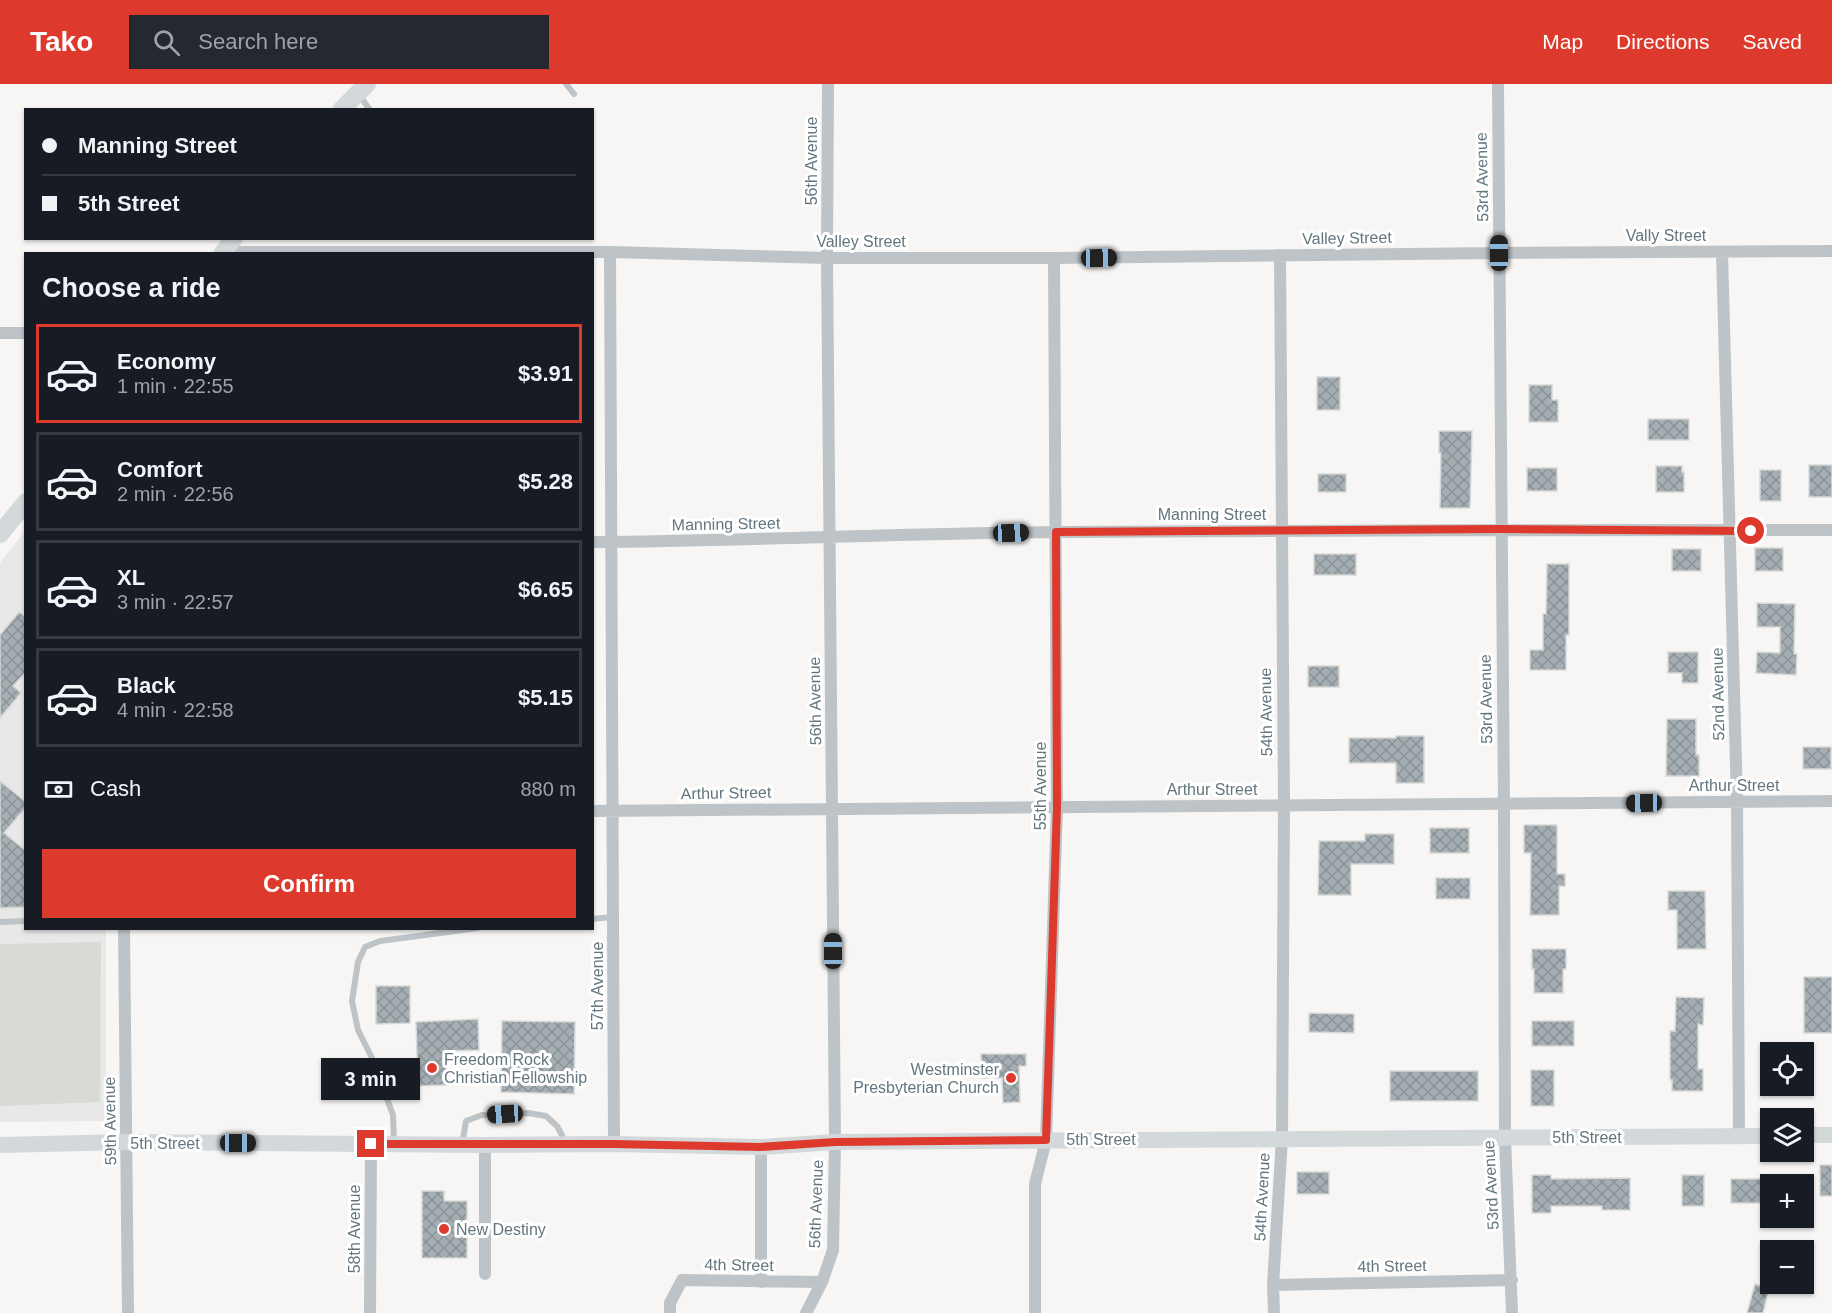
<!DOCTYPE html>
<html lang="en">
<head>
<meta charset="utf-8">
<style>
	:root { --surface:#171b24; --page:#242831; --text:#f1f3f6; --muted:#9ea1a6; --line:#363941; --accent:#dd3a2d }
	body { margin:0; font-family:Helvetica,sans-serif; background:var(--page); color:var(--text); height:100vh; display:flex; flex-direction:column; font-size:22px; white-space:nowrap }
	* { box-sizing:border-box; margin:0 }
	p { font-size:20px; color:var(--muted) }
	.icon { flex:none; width:33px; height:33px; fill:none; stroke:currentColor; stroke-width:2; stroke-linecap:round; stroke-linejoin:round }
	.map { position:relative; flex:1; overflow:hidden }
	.details { position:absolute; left:24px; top:168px; width:570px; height:678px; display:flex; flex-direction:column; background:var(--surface); border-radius:0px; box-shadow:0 2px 4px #0004 }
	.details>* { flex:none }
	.hud { position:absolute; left:24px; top:24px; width:570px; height:132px; border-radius:0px; box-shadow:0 2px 4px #0004; display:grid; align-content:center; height:132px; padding:0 18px; background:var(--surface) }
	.controls { position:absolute; left:1760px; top:958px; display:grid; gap:12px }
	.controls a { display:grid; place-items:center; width:54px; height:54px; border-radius:0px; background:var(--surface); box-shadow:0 2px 4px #0004; font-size:30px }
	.end { position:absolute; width:27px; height:27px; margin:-14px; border:8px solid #dd3a2d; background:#fff; box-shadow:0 0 0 3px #fff }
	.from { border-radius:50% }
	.bubble { position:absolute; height:42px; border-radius:0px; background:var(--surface); box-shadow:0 2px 4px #0004; font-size:20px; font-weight:700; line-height:42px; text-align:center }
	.car { position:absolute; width:18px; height:36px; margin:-18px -9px; border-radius:8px; box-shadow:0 0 4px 2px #0007; background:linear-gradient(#222 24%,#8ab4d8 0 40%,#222 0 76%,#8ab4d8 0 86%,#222 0) }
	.hud b { display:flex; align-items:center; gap:21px; height:57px; font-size:22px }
	.hud b+b { border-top:2px solid var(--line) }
	.hud i { width:15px; height:15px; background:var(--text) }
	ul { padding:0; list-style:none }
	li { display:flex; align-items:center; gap:18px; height:99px; margin:0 12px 9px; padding:0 6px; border:3px solid var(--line); border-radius:0px }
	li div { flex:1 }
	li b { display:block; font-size:22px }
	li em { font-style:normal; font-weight:700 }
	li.current { border-color:var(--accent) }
	li>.icon { width:54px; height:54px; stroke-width:1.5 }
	h2 { padding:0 18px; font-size:27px; line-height:72px }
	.pay { display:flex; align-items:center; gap:15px; height:66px; padding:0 18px; font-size:22px }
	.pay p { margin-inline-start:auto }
	.primary-button { display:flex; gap:12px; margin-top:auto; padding:12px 18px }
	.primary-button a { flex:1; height:69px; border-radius:0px; background:var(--accent); color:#fff; font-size:24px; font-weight:700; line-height:69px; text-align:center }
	header { display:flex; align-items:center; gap:36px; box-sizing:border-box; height:84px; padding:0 30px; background:var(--accent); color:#fff }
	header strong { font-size:28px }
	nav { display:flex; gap:33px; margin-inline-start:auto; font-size:21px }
	.search { width:420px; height:54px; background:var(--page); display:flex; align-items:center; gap:15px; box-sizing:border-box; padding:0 21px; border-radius:0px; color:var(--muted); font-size:22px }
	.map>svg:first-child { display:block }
	.built { fill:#e7e8e7 }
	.pitch { fill:#d7dbd3 }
	.building { fill:url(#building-cross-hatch); stroke:#d8d8d6; stroke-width:1.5 }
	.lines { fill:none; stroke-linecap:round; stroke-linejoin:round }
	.lane { stroke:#bdc3c6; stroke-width:6 }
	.street { stroke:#bdc3c6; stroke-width:12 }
	.secondary { stroke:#d3d8db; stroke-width:16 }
	.primary { stroke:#d3d8db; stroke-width:18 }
	.route { stroke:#dd3a2d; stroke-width:8 }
	.poi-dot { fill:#dd3a2d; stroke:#fff; stroke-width:2 }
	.labels { text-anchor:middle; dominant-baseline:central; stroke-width:6; stroke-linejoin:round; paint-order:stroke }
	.street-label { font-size:16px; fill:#63767e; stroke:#fff }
	.poi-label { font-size:16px; fill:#63767e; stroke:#fff; text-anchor:start }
</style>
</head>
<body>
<header>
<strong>Tako</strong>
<div class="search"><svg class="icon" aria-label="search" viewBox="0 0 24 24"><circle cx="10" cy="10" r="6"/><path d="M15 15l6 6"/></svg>Search here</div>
<nav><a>Map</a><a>Directions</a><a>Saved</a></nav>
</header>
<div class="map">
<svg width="1832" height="1229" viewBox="0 0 1832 1229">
	<defs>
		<pattern id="building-cross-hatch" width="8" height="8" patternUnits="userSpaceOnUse" patternTransform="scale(1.5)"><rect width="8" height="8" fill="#a5afb3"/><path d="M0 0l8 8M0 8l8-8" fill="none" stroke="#8a9397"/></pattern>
	</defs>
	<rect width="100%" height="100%" fill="#f7f6f4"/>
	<path class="built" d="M25,447l1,397 80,1v192l-106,1v-559z"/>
	<path class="pitch" d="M101,858l-1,160 -100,4v-162z"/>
	<path class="building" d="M1317,293h23v33h-23z
		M1529,301h23v15h6v22h-29z
		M1648,335h41v21h-41z
		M1439,347h33l-2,77h-30l1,-55h-2z
		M1809,381h23v32h-23z
		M1656,382h26v6h2v20h-28z
		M1527,384h30v23h-30z
		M1760,386h21v31h-21z
		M1318,390h28v18h-28z
		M1755,464h28v23h-28z
		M1672,465h29v22h-29z
		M1314,470h42v21h-42z
		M1547,480h22v71h-3v35h-36v-20h13v-36h3z
		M1757,519l38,1 -1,50h3l-1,21 -40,-2 1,-21 23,1v-26h-23z
		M19,528l7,5v55l-13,14 8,7 -21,25v-83z
		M1668,568h30v31h-16v-10h-14z
		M1308,582h31v21h-31z
		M1667,635h29v36h3v21h-33z
		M1396,652h28v47h-28v-20h-47v-25h47z
		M1803,663h28v22h-28z
		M0,697l26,21v5l-22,26 22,18v56l-26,1z
		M1524,741h33v49h8v12h-6v29h-29l1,-62h-7z
		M1430,744h39v25h-39z
		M1365,750h29v30h-43v31h-33l1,-54h46z
		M1436,794h34v21h-34z
		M1668,807h37l1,58h-29v-39h-9z
		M1532,865h34v20h-3v24h-29v-24h-2z
		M1804,893h28v56h-28z
		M376,902h34v37l-34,1z
		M1676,913l28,1 -1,27 -5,-1v45h5v22h-31v-11h-2v-49h5z
		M1309,929l45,1v19l-45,-1z
		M478,935l1,31 -33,1 1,34 -29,1 -2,-64z
		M502,937l73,1 -1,72 -73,-2z
		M1532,937h42v25h-42z
		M981,970h45v12h-7l1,36 -17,1 -1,-25h-20z
		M1531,986h23v36h-23z
		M1390,987h88v30h-88z
		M1820,1081h12v31h-12z
		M1297,1088h32v22h-32z
		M1532,1091h19v4l79,-1v32h-28v-4h-51v7h-19z
		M1682,1091h22v31h-22z
		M1731,1095h31v24h-31z
		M422,1107h22v10h23v57h-45z
		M1755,1200l14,4 -6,25h-16z"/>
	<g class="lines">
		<path class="lane" d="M566,0l8,10
			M360,12l10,14
			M592,835l20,-2
			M0,838l26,-1
			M394,1058l-1,-27 -21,-57 -14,-28 -6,-29 6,-39 7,-15 15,-6 98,-13
			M462,1061l4,-24 16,-6 46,-2 18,3 11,10 9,17"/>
		<path class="street" d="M1498,0l6,721 1,333 7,175
			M223,168h387l217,6h227l445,-5 333,-2
			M610,168l4,892
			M1722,168l15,549 2,335
			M0,249h26
			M592,458c156,-1 312,-9 468,-10 257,-3 515,-1 772,-2
			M592,727l1240,-10
			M124,844l4,385
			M485,1061v129
			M761,1063v135
			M1273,1201l239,-5
			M370,1229l1,-169
			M670,1229v-10l12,-23 140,2
			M806,1229l16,-31 11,-32 2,-108 -8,-884 1,-174
			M1035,1229v-129l11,-44 11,-333 -3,-549
			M1274,1229l-1,-28 9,-147 2,-333 -4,-550"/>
		<path class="secondary" d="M1803,1051h29
			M0,1061l127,-3 358,3 129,-1 147,3 74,-5 935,-6"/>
		<path class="primary" d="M341,26l26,-26
			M222,170l12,-16
			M0,450l26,-32"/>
	</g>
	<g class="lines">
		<path class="route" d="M371,1060h243l146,3 75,-5 211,-2 11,-333 -1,-275 445,-3 250,2"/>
	</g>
	<g class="poi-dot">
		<circle cx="432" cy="984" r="6"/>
		<circle cx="1011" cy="994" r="6"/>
		<circle cx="444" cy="1145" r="6"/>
	</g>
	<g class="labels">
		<g class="street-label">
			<text transform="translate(811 77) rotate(-90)">56th Avenue</text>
			<text transform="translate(1482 93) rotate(-91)">53rd Avenue</text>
			<text x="1666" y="151">Vally Street</text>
			<text transform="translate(1347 154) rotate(-1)">Valley Street</text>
			<text x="861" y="157">Valley Street</text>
			<text x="1212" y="430">Manning Street</text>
			<text transform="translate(726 440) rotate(-1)">Manning Street</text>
			<text transform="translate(1718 610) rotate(-91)">52nd Avenue</text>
			<text transform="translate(1486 615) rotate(-91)">53rd Avenue</text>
			<text transform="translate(815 617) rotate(-91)">56th Avenue</text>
			<text transform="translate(1266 628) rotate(-91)">54th Avenue</text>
			<text x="1734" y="701">Arthur Street</text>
			<text transform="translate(1040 702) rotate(-90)">55th Avenue</text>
			<text x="1212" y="705">Arthur Street</text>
			<text transform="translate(726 709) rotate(-1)">Arthur Street</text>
			<text transform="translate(597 902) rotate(-90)">57th Avenue</text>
			<text transform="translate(110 1037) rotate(-91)">59th Avenue</text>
			<text x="1587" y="1053">5th Street</text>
			<text x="1101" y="1055">5th Street</text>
			<text x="165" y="1059">5th Street</text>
			<text transform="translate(1491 1101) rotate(-93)">53rd Avenue</text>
			<text transform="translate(1262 1113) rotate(-87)">54th Avenue</text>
			<text transform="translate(816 1120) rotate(-88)">56th Avenue</text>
			<text transform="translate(354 1145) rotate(-90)">58th Avenue</text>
			<text transform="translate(739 1181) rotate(1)">4th Street</text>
			<text transform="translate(1392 1182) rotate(-1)">4th Street</text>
		</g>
		<g class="poi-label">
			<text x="444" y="975">Freedom Rock<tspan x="444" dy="18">Christian Fellowship</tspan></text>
			<text x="999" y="985" text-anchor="end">Westminster<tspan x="999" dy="18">Presbyterian Church</tspan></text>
			<text x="456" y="1145">New Destiny</text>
		</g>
	</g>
</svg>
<div class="controls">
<a><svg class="icon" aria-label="locate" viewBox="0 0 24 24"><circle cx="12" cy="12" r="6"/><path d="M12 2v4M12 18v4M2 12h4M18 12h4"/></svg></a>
<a><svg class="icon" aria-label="layers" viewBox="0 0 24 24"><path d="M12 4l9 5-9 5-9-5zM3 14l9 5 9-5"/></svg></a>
<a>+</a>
<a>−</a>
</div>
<i class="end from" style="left:1751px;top:447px"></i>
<i class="end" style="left:371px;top:1060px"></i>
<div class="bubble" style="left:321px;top:974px;width:99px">3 min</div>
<i class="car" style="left:1499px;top:169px;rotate:0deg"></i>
<i class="car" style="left:1099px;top:174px;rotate:89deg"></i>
<i class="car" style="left:1011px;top:449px;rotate:88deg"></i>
<i class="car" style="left:1644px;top:719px;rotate:269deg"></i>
<i class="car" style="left:833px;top:867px;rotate:0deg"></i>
<i class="car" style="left:505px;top:1030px;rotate:267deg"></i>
<i class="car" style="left:238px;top:1059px;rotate:90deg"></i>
<div class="hud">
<b><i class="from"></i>Manning Street</b>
<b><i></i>5th Street</b>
</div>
<section class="details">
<h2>Choose a ride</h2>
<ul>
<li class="current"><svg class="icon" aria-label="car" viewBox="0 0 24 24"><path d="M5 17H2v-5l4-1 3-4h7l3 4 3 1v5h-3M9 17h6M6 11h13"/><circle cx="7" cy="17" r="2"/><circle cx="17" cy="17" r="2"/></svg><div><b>Economy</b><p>1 min · 22:55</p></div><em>$3.91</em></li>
<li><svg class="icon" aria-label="car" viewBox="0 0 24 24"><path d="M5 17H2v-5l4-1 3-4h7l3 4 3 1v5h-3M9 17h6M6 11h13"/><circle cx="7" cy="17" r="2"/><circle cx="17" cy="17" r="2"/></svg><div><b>Comfort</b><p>2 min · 22:56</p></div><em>$5.28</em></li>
<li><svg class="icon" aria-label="car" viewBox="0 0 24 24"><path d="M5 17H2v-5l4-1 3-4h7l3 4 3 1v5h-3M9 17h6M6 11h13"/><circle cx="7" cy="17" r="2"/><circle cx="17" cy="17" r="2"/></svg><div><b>XL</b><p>3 min · 22:57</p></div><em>$6.65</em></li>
<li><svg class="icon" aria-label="car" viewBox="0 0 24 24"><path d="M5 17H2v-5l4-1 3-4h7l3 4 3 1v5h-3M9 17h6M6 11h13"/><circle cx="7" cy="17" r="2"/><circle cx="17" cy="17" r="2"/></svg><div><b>Black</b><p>4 min · 22:58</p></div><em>$5.15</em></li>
</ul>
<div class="pay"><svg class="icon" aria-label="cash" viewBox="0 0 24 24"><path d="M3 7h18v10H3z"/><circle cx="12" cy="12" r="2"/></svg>Cash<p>880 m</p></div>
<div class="primary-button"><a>Confirm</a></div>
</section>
</div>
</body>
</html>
